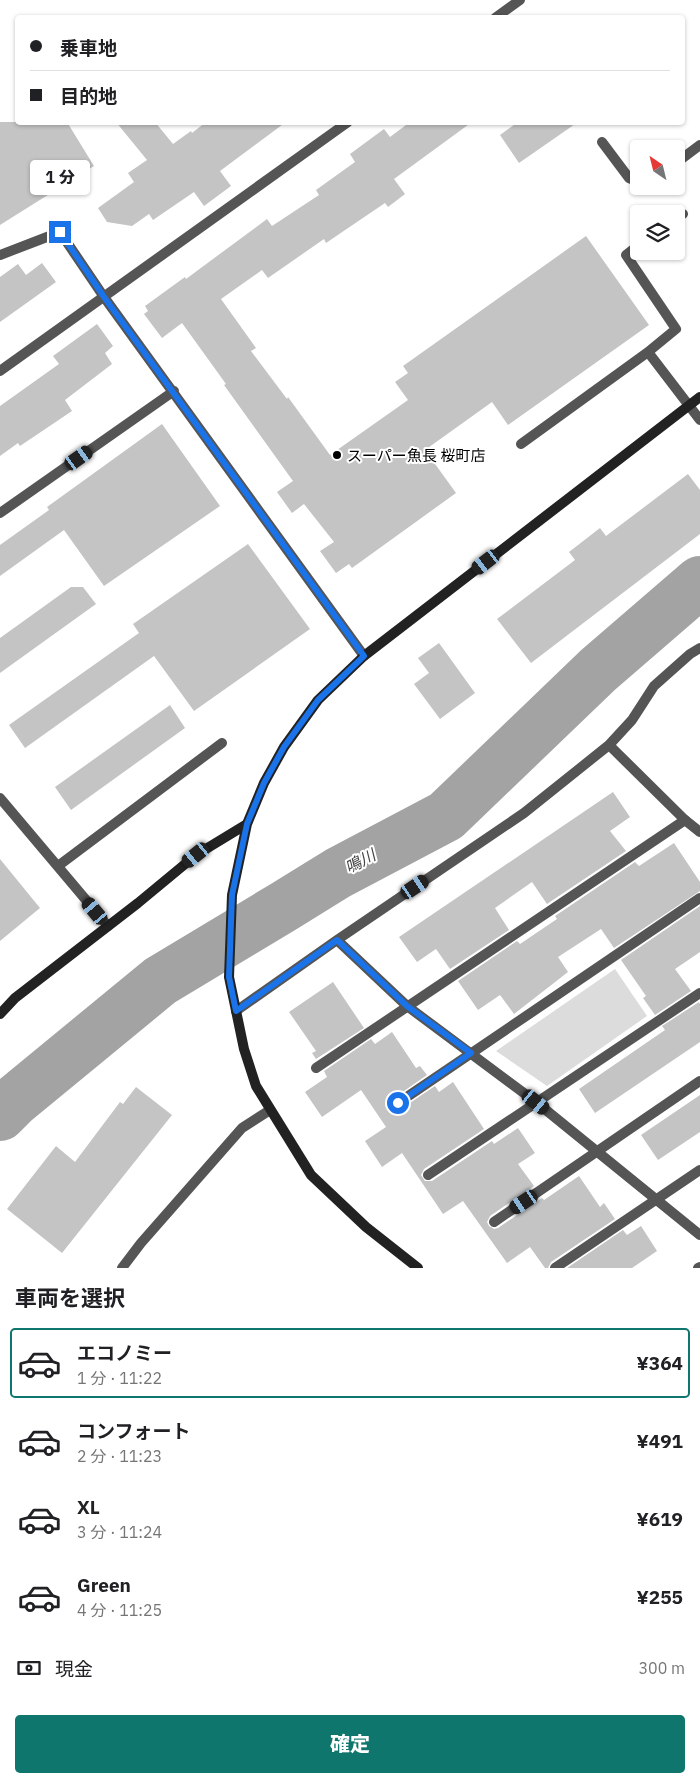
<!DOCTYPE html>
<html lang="ja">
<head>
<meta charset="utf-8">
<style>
	:root { --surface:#fff; --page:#f2f2f2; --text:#202124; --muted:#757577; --line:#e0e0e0; --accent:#0f766e }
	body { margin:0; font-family:"IBM Plex Sans","Noto Sans JP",sans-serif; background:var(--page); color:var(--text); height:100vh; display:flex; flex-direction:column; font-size:19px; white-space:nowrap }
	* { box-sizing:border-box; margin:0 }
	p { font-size:16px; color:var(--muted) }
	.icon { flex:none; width:28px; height:28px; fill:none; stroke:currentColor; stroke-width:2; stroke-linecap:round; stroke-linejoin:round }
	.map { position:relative; height:1268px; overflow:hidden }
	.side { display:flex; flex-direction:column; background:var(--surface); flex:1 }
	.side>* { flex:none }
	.guide { position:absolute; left:15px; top:15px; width:670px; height:110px; border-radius:5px; box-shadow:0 1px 4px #0004; display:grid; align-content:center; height:110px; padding:0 15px; background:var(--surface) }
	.needle { width:32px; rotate:325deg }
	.fabs { position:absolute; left:630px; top:140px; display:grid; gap:10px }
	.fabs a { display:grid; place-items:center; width:55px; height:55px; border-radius:5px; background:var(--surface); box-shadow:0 1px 4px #0004; font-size:25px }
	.end { position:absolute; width:22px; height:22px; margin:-11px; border:6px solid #1a73e8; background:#fff; box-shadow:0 0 0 2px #fff }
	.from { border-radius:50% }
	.bubble { position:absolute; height:35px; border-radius:5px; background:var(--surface); box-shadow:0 1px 4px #0004; font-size:16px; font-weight:800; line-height:35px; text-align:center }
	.car { position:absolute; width:15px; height:30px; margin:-15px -8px; border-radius:6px; box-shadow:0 0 4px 1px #0007; background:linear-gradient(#222 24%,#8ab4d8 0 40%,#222 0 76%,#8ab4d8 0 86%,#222 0) }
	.guide b { display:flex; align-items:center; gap:18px; height:48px; font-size:19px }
	.guide b+b { border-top:1px solid var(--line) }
	.guide i { width:12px; height:12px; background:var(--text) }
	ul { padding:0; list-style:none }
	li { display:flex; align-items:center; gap:15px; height:70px; margin:0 10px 8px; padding:0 5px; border:2px solid transparent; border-radius:5px }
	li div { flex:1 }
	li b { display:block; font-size:19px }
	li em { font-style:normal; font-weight:800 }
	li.on { border-color:var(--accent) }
	li>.icon { width:45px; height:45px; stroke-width:1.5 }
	h2 { padding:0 15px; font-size:22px; line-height:60px }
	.pay { display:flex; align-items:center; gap:12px; height:55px; padding:0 15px; font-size:19px }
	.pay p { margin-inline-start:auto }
	.action { display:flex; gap:10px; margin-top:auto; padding:10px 15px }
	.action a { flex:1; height:58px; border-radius:5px; background:var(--accent); color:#fff; font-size:20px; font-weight:800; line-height:58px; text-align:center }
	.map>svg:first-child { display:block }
	.green { fill:#dcdcdc }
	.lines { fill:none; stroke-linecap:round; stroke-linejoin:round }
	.river { stroke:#a3a3a3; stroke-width:52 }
	.building { fill:#c4c4c4 }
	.lane { stroke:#555; stroke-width:10 }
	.street { stroke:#555; stroke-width:10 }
	.secondary { stroke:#222; stroke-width:10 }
	.route { stroke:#1a73e8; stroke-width:6 }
	.poi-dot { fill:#000; stroke:#fff; stroke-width:2 }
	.labels { text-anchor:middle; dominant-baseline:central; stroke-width:4; stroke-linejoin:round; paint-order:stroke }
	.poi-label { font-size:15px; fill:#000; stroke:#fff; text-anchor:start }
	.water-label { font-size:16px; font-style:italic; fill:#444; stroke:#fff }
</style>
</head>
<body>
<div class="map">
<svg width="700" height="1268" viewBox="0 0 700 1268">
	<rect width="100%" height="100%" fill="#fff"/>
	<path class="green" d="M615,969l32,47 -100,70 -51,-35z"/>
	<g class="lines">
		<path class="river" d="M0,1115l13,-13 147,-121 123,-74 55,-34 108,-57 152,-146 102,-88"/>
	</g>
	<path class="building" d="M0,122h67l27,44 -94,59z
		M116,122h39l18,22 18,-13 1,2 14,-11h80l-66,49 11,15 -27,20 -10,-14 -41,28 -4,-6 -17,12 -25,-4 -9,-14 36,-26 -6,-9 19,-13z
		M410,122h62l-78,57 11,15 -17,13 -3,-4 -59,40 -2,-4 -56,39 -6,-8 -41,29 35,49 -5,3 36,48 1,-2 42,58 78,-55 -13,-18 13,-9 -5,-7 183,-130 63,89 -141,100 -16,-23 -67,48 31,43 -104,75 -3,-4 -13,9 -16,-22 14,-9 -30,-38 -12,9 -15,-21 16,-11 -69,-96 2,-1 -44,-61 -20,15 -18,-24 4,-3 -3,-5 40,-29 1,2 81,-60 5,7 47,-31 -3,-5 39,-28 -5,-8 34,-25 6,8z
		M518,122h60l-59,41 -19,-28z
		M42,263l14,19 -56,40v-45l18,-13 8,11z
		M97,324l16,22 -8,7 7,11 -47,36 7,11 -52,35 -2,-3 -18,13v-50l59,-42 -6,-8z
		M162,424l58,82 -116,80 -40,-56 -64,46v-31l49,-35 -2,-3z
		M688,474l12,16v44l-169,129 -34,-44 78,-59 -6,-8 31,-24 6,8z
		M248,544l62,85 -116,82 -40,-55 -129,92 -16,-23 130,-92 -6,-9z
		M71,587h12l13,17 -96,69v-35z
		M439,643l36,50 -35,26 -26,-35 15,-11 -11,-15z
		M170,705l15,23 -114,82 -16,-23z
		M613,792l17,25 -20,14 16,20 -79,53 -15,-22 -37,26 14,22 -59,39 -14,-20 -19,13 -18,-25z
		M674,843l26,39v9l-86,57 -13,-19 -43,28 10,15 -54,42 -14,-19 -22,15 -20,-29 59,-40 3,3 37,-25 -2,-3 80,-54 4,4z
		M0,859l40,49 -40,33z
		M700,906v46l-25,17 16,22 -36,24 -12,-17 3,-2 -25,-36z
		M333,982l31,46 -48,31 -4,-6 4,-2 -27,-39z
		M699,1002l1,2v38l-105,71 -16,-24 86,-59 -3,-4z
		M392,1032l24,36 4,-2 7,9 -33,23 -3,5 2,4 5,3 3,-1 34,-23 4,6 14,-10 31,47 -60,40 -3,6 4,6h7l60,-40 2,3 24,-16 17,25 -17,11 16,22 -44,30 -3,6 2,4 5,3 4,-1 44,-30 2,2 35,-24 21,31 4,-4 11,16 -64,43 -3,6h-3l-15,-21 -23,16 -44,-62 -20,13 -41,-61 -20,14 -17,-26 21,-14 -25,-37 -39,27 -17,-25 22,-15 -3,-6 47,-32 4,5z
		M136,1087l36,28 -110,138 -55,-44 49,-63 19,16 45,-60 3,2z
		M700,1095v37l-42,28 -17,-25z
		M641,1226l16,25 -25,17h-65l56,-38 4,5z"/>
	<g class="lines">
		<path class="lane" d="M602,142l27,36 10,4
			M676,163l24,-18
			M676,218l7,-4
			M648,352l52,68
			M521,444l127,-92 28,-23 -50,-74 13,-10
			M58,866l164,-123
			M316,1068l369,-248
			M398,1103l302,-205
			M428,1175l272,-182
			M494,1222l206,-141
			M698,1268l2,-1"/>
		<path class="street" d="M495,18l25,-18
			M0,255l60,-23 44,65 260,359
			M0,371l348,-249
			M0,513l174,-122
			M609,745l76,75 15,12
			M0,798l108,128
			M337,940l70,66 129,96 164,133
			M236,1011l101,-71 187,-127 85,-68 23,-25 22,-34 36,-32 10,-6
			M122,1268l19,-25 101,-115 28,-18
			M555,1268l145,-98"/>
		<path class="secondary" d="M0,1014l15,-16 123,-95 58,-48 51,-31
			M418,1268l-52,-41 -55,-52 -55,-89 -12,-37 -15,-72 3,-82 15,-71 17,-41 20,-36 34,-47 46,-44 336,-259"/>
	</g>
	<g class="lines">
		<path class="route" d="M60,232l44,65 260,359 -46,44 -34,47 -20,36 -17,41 -15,71 -3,82 7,34 101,-71 70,66 64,47 -73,50"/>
	</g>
	<circle class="poi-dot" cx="337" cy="455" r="5"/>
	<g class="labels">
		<g class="poi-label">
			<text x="347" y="455">スーパー魚長 桜町店</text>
		</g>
		<g class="water-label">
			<text transform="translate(360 861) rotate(-28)">鳴川</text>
		</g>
	</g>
</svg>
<div class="fabs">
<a><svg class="needle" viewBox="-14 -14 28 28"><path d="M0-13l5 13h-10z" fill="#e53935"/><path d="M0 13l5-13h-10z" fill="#757577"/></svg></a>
<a><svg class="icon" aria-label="layers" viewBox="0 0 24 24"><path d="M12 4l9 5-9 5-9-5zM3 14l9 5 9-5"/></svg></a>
</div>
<i class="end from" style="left:398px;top:1103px"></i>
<i class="end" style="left:60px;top:232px"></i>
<div class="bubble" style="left:30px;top:160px;width:60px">1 分</div>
<i class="car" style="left:79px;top:458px;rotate:55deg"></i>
<i class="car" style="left:486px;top:562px;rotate:233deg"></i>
<i class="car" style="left:196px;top:855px;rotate:231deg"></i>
<i class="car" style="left:415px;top:887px;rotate:56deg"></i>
<i class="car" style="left:95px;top:911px;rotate:320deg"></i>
<i class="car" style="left:536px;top:1102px;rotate:129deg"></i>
<i class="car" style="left:524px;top:1202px;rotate:236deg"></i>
<div class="guide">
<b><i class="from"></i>乗車地</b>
<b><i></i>目的地</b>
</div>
</div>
<section class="side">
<h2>車両を選択</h2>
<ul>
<li class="on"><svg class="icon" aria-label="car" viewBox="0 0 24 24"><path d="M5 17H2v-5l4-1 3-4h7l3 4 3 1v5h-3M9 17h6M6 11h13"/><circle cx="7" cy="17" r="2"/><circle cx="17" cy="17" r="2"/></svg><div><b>エコノミー</b><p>1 分 · 11:22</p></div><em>¥364</em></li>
<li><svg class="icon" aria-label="car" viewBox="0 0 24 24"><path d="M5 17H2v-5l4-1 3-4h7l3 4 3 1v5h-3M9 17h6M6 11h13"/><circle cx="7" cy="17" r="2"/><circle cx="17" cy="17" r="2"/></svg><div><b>コンフォート</b><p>2 分 · 11:23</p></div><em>¥491</em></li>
<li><svg class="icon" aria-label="car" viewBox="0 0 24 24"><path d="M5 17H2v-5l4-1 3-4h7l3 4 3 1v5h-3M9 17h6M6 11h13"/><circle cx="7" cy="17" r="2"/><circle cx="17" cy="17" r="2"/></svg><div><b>XL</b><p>3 分 · 11:24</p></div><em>¥619</em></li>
<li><svg class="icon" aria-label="car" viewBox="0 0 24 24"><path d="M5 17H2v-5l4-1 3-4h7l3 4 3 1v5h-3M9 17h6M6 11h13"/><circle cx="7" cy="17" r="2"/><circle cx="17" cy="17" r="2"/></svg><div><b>Green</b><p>4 分 · 11:25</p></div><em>¥255</em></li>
</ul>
<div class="pay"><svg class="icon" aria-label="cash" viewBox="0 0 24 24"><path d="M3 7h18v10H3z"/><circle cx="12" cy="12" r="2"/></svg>現金<p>300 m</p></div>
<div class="action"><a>確定</a></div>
</section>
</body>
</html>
